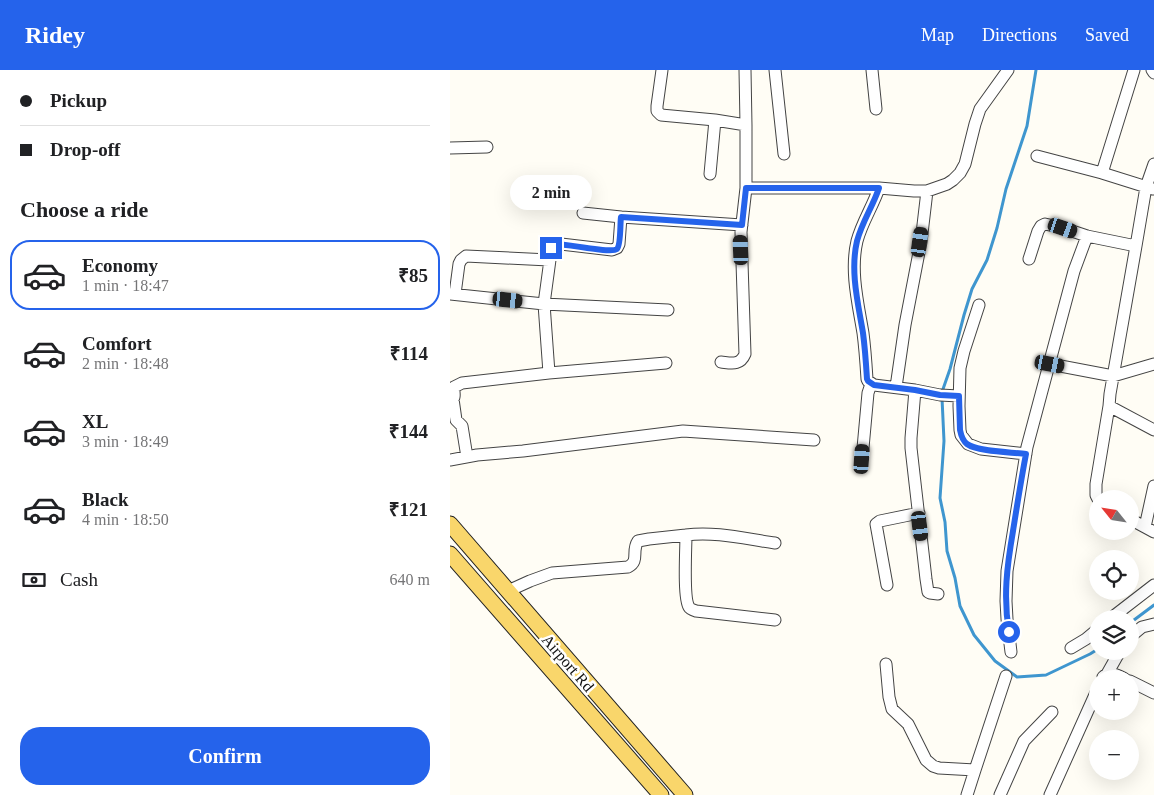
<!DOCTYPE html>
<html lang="en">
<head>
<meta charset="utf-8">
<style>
	:root { --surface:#fff; --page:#f6f6f6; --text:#202124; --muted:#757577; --line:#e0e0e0; --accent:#2563eb }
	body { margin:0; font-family:"Times New Roman",serif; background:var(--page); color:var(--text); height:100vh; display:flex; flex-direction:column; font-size:19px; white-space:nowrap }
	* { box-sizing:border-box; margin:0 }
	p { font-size:16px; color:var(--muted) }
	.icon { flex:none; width:28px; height:28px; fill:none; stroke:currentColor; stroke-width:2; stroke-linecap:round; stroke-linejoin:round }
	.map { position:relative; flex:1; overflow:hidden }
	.details { display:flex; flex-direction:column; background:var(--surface); width:450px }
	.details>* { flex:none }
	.banner { display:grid; align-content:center; height:110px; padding:0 20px; background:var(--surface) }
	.needle { width:32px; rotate:300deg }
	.controls { position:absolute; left:639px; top:420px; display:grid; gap:10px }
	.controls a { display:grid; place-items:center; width:50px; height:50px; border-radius:50%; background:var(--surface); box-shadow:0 5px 20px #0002; font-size:25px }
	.end { position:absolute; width:22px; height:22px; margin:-11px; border:6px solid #2563eb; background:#fff; box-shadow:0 0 0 2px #fff }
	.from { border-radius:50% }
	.bubble { position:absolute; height:35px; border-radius:18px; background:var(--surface); box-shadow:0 5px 20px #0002; font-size:16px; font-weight:700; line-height:35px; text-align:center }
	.car { position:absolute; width:15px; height:30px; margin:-15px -8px; border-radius:6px; box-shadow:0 0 4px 1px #0007; background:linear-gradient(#222 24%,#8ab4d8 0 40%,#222 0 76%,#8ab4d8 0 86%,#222 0) }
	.banner b { display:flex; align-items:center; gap:18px; height:48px; font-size:19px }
	.banner b+b { border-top:1px solid var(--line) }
	.banner i { width:12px; height:12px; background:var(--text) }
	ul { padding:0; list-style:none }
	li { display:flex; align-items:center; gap:15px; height:70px; margin:0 10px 8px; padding:0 10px; border:2px solid transparent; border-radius:20px }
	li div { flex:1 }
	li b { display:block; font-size:19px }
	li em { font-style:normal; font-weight:700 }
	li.current { border-color:var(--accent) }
	li>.icon { width:45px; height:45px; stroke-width:1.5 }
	h2 { padding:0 20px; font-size:22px; line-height:60px }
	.pay { display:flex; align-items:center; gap:12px; height:55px; padding:0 20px; font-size:19px }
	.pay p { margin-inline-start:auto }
	.cta { display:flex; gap:10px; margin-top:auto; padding:10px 20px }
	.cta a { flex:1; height:58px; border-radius:20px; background:var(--accent); color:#fff; font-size:20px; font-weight:700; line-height:58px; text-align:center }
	header { display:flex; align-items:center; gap:30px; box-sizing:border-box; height:70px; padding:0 25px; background:var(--accent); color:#fff }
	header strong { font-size:24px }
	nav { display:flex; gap:28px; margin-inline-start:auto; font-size:18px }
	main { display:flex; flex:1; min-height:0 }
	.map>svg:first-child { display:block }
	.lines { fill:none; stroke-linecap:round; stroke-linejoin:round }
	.stream { stroke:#3f96cf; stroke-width:3 }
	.minor-casing { stroke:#444; stroke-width:13 }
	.major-casing { stroke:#222; stroke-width:17 }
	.minor { stroke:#fff; stroke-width:11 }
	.major { stroke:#f9d66b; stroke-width:15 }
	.route { stroke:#2563eb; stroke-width:6 }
	.labels { text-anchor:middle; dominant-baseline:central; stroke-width:5; stroke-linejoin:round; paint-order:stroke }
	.street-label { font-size:16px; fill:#111; stroke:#fff }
</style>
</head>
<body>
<header>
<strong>Ridey</strong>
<nav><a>Map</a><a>Directions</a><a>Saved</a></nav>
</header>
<main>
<section class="details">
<div class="banner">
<b><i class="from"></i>Pickup</b>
<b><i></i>Drop-off</b>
</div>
<h2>Choose a ride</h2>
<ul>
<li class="current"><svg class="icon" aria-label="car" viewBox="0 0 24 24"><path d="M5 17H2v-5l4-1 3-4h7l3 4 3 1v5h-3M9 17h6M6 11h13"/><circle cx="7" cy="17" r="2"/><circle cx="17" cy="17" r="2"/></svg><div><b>Economy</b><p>1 min · 18:47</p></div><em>₹85</em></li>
<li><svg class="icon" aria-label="car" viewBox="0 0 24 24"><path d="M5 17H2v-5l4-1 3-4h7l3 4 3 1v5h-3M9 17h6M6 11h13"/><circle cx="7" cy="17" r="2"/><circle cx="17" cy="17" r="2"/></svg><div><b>Comfort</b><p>2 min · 18:48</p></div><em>₹114</em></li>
<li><svg class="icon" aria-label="car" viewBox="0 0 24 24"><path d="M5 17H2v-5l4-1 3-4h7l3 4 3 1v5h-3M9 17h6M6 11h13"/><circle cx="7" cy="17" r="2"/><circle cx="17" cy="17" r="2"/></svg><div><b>XL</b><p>3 min · 18:49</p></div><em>₹144</em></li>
<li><svg class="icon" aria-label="car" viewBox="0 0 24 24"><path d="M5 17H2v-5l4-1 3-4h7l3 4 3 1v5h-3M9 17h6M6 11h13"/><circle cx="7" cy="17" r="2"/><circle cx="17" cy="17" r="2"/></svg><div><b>Black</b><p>4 min · 18:50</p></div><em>₹121</em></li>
</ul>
<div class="pay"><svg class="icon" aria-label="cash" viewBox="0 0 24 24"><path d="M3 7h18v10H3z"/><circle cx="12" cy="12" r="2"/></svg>Cash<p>640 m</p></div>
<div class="cta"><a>Confirm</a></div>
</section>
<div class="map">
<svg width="704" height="725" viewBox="0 0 704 725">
	<rect width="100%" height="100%" fill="#fffdf5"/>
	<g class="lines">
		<path class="stream" d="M492,322l8,-23 14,-54 8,-26 15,-29 10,-32 9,-39 21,-63 9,-56
			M492,328l2,43 -4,57 5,24 2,29 8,27 5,28 14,29 21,26 22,16 29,-2 44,-21 8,-5
			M680,553l24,-18"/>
		<defs>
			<path id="minor" d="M212,0l-5,36v5l4,4 54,5 31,5
				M295,0l1,55v63h133l35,3h13l20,-7 6,-4 7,-7 5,-9 10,-40 5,-15 28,-39
				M325,0l9,84
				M422,0l4,39
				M702,0l2,3
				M0,78l37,-1
				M587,86l65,17 32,-103
				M652,103l51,16
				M260,104l5,-54
				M429,118c-6,18 -17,34 -22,53 -7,30 1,62 6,92 2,15 3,30 4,46l1,2 6,4 41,5 25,5 19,1
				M171,147l121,8
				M579,189l9,-28 3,-5 4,-2 18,4 24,8 49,10 10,-59 8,-23
				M0,224l94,10 124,6
				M5,224l4,-30 2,-4 5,-4 83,4
				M529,235l-15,46 -4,17 -1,38 1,24 1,5 7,9 13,5 45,5
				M271,292c10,1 19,4 24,-8l-4,-122 5,-44
				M600,294l63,12 41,-12
				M99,303l-5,-69 8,-59 3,-1h6l51,6 5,-2 2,-4 2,-27 -38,-4
				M446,317l9,-62 16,-83 6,-51
				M465,320l-4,48v10l15,131 2,13 2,1 8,1
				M3,329l3,21 6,6 5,31
				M0,331c7,-3 3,-8 4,-14l8,-4 87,-10 117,-10
				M659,336l45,24
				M412,389l6,-66 3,-9
				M0,390l27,-5 46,-4 160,-20 131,9
				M648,429l-2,-4v-11l13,-78 1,-12 26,-148
				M680,449l24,13
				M695,457l9,-41
				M325,473c-29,-4 -60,-12 -89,-8 0,13 -3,63 3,72 1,2 4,3 7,4l79,9
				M437,515l-11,-61 4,-3 39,-8
				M58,521l22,-10 22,-8 76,-6c12,-6 3,-16 10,-26l11,-2 37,-4
				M660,549l44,-34
				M680,567l12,-10 12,-3
				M621,578l15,-9 12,-10
				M561,582l-4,-33 -1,-18 1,-30 20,-124 47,-176 13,-35
				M436,594l3,33 3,12 16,15 18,36 7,6 6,2 36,2 -8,25
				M657,604l13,-23
				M653,607c7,-7 14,-2 22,2
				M680,611l24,12
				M525,700l31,-94
				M550,725l24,-54 28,-29
				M600,725l48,-107"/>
			<path id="major" d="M0,454l235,271
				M0,484l211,241"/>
		</defs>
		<use href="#minor" class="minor-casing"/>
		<use href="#major" class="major-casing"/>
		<use href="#minor" class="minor"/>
		<use href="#major" class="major"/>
	</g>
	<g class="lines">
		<path class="route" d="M101,178l2,-4c12,-1 58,10 64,5 4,-4 3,-26 4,-32l121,8 4,-37h133c-6,18 -17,34 -22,53 -7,30 1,62 6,92 2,15 3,30 4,46l1,2 6,4 41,5 25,5 19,1 1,34c1,5 3,11 7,14 11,8 45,8 59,10 -5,26 -9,52 -13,77 -6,35 -10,66 -4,101"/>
	</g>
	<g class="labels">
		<g class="street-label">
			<text transform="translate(118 593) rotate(49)">Airport Rd</text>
		</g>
	</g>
</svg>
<div class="controls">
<a><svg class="needle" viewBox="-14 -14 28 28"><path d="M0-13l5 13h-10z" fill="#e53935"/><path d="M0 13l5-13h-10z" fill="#757577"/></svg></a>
<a><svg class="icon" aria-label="locate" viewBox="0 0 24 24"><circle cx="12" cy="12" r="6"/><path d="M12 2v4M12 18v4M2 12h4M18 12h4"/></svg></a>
<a><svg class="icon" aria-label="layers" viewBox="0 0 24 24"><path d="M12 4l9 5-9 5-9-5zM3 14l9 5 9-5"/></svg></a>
<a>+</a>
<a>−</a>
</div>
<i class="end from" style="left:559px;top:562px"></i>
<i class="end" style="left:101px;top:178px"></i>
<div class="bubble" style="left:60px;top:105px;width:82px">2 min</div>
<i class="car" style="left:613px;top:158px;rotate:109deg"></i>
<i class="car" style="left:470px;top:172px;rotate:8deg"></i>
<i class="car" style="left:291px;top:180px;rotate:358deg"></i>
<i class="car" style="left:58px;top:230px;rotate:96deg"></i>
<i class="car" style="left:600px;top:294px;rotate:101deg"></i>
<i class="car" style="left:412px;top:389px;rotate:4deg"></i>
<i class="car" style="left:470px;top:456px;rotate:173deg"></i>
</div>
</main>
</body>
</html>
